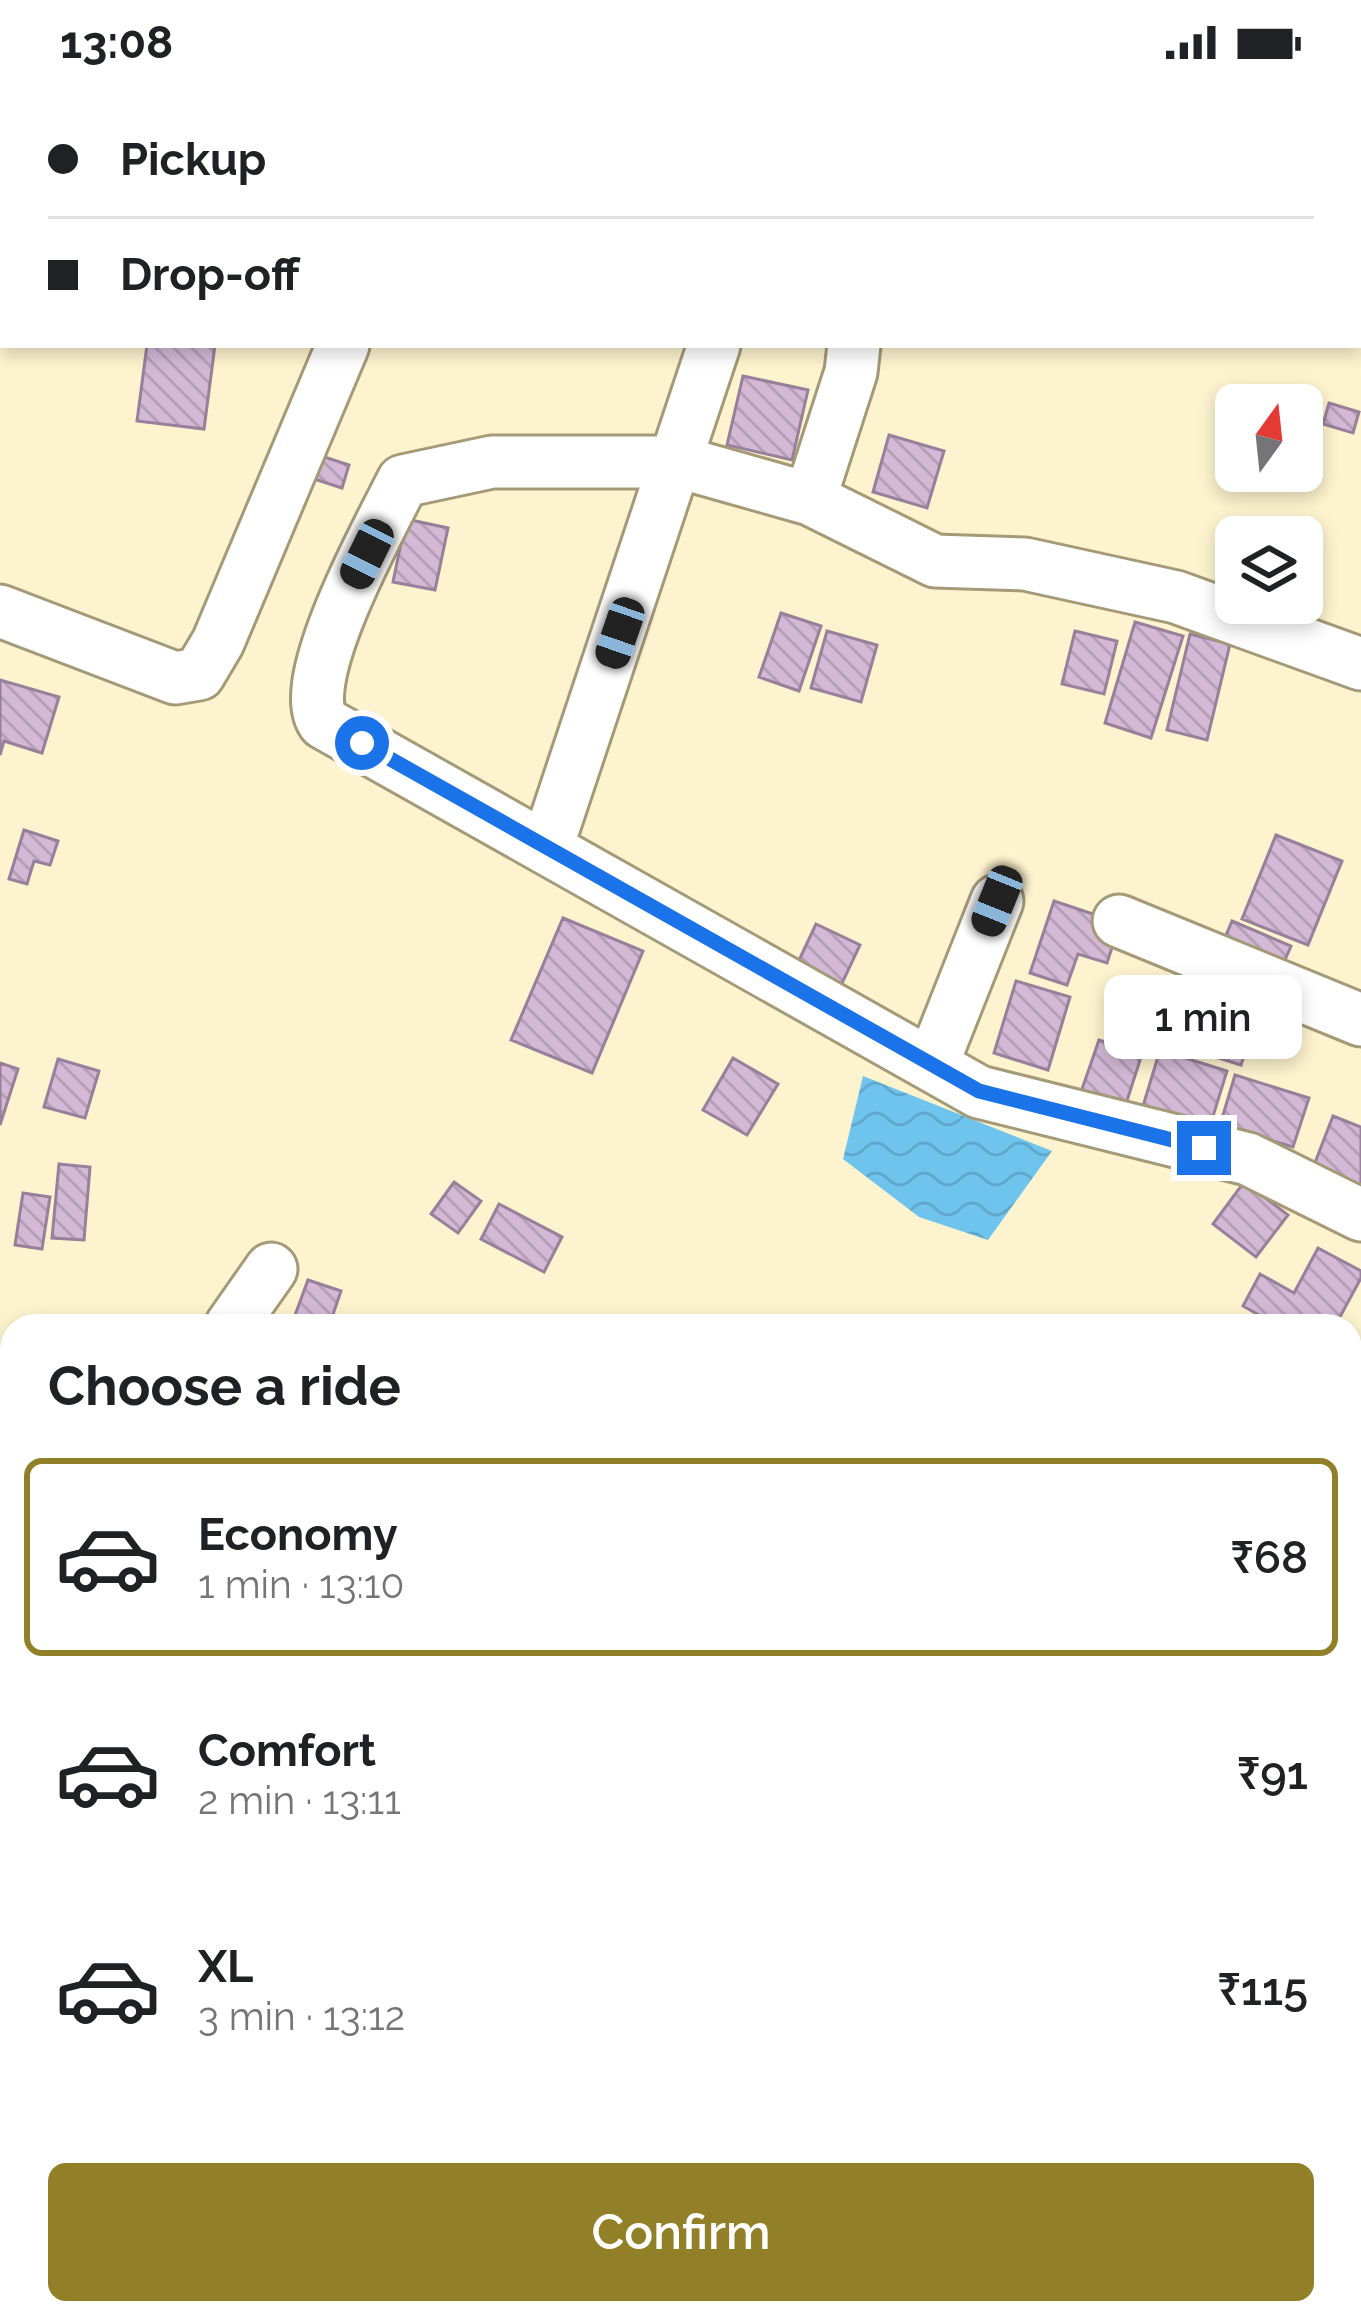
<!DOCTYPE html>
<html lang="en">
<head>
<meta charset="utf-8">
<style>
	:root { --surface:#fff; --page:#f6f6f6; --text:#202124; --muted:#757577; --line:#e0e0e0; --accent:#918027 }
	body { margin:0; font-family:Raleway,sans-serif; background:var(--page); color:var(--text); height:100vh; display:flex; flex-direction:column; font-size:45px; white-space:nowrap }
	* { box-sizing:border-box; margin:0 }
	p { font-size:39px; color:var(--muted) }
	.icon { flex:none; width:66px; height:66px; fill:none; stroke:currentColor; stroke-width:2; stroke-linecap:round; stroke-linejoin:round }
	.map { position:relative; flex:1; overflow:hidden }
	.side { position:absolute; left:0px; top:1230px; width:1362px; height:1011px; display:flex; flex-direction:column; background:var(--surface); border-radius:36px 36px 0 0; box-shadow:0 6px 18px #0003 }
	.side>* { flex:none }
	.banner { position:absolute; left:0px; top:0px; width:1362px; height:264px; box-shadow:0 6px 18px #0003; display:grid; align-content:center; height:264px; padding:0 48px; background:var(--surface) }
	.needle { width:78px; rotate:15deg }
	.controls { position:absolute; left:1215px; top:300px; display:grid; gap:24px }
	.controls a { display:grid; place-items:center; width:108px; height:108px; border-radius:18px; background:var(--surface); box-shadow:0 6px 18px #0003; font-size:60px }
	.end { position:absolute; width:54px; height:54px; margin:-27px; border:15px solid #1a73e8; background:#fff; box-shadow:0 0 0 6px #fff }
	.from { border-radius:50% }
	.bubble { position:absolute; height:84px; border-radius:18px; background:var(--surface); box-shadow:0 6px 18px #0003; font-size:39px; font-weight:600; line-height:84px; text-align:center }
	.car { position:absolute; width:36px; height:72px; margin:-36px -18px; border-radius:15px; box-shadow:0 0 9px 3px #0007; background:linear-gradient(#222 24%,#8ab4d8 0 40%,#222 0 76%,#8ab4d8 0 86%,#222 0) }
	.banner b { display:flex; align-items:center; gap:42px; height:114px; font-size:45px }
	.banner b+b { border-top:3px solid var(--line) }
	.banner i { width:30px; height:30px; background:var(--text) }
	ul { padding:0; list-style:none }
	li { display:flex; align-items:center; gap:36px; height:198px; margin:0 24px 18px; padding:0 24px; border:6px solid transparent; border-radius:18px }
	li div { flex:1 }
	li b { display:block; font-size:45px }
	li em { font-style:normal; font-weight:600 }
	li.on { border-color:var(--accent) }
	li>.icon { width:108px; height:108px; stroke-width:1.5 }
	h2 { padding:0 48px; font-size:54px; line-height:144px }
	.primary-button { display:flex; gap:24px; margin-top:auto; padding:24px 48px }
	.primary-button a { flex:1; height:138px; border-radius:18px; background:var(--accent); color:#fff; font-size:48px; font-weight:600; line-height:138px; text-align:center }
	.status { display:flex; justify-content:space-between; align-items:center; height:84px; padding:0 60px; background:var(--surface); direction:ltr }
	.status svg { height:33px; fill:currentColor }
	.map>svg:first-child { display:block }
	.forest { fill:url(#forest-firs) }
	.water { fill:url(#water-waves) }
	.building { fill:url(#building-back-hatch); stroke:#987f9a; stroke-width:3 }
	.lines { fill:none; stroke-linecap:round; stroke-linejoin:round }
	.minor-casing { stroke:#a49a78; stroke-width:57 }
	.major-casing { stroke:#975841; stroke-width:72 }
	.minor { stroke:#fff; stroke-width:51 }
	.major { stroke:#e3aa9a; stroke-width:66 }
	.route { stroke:#1a73e8; stroke-width:15 }
</style>
</head>
<body>
<div class="status"><b>13:08</b><svg viewBox="0 0 49 12"><path d="M0 12V9h3v3zM5 12V6h3v6zM10 12V3h3v9zM15 12V0h3v12zM26 1h20v11H26zM47 4h2v5h-2z"/></svg></div>
<div class="map">
<svg width="1361" height="2240" viewBox="0 0 1361 2240">
	<defs>
		<pattern id="forest-firs" width="22" height="20" patternUnits="userSpaceOnUse" patternTransform="scale(3)"><rect width="22" height="20" fill="#b6e9bb"/><path d="M5 1l3.5 6h-7zM16 11l3.5 6h-7z" fill="#9dc8a0"/></pattern>
		<pattern id="water-waves" width="16" height="10" patternUnits="userSpaceOnUse" patternTransform="scale(3)"><rect width="16" height="10" fill="#6fc4ed"/><path d="M0 5q4-4 8 0t8 0" fill="none" stroke="#60a8cb"/></pattern>
		<pattern id="building-back-hatch" width="6" height="6" patternUnits="userSpaceOnUse" patternTransform="scale(3)"><rect width="6" height="6" fill="#d3b9d6"/><path d="M-1 5l2 2M0 0l6 6M5-1l2 2" fill="none" stroke="#b59fb7"/></pattern>
	</defs>
	<rect width="100%" height="100%" fill="#fdf3ce"/>
	<path class="forest" d="M0,2048l12,2v179h332l-3,11h-341z"/>
	<path class="water" d="M863,992l189,75 -64,89 -69,-23 -76,-58z"/>
	<path class="building" d="M147,261h68l-11,84 -67,-8z
		M743,292l65,14 -16,70 -65,-15z
		M1329,319l30,9 -6,21 -30,-9z
		M889,351l55,16 -17,57 -54,-16z
		M306,367l43,14 -7,23 -43,-14z
		M406,435l42,9 -13,62 -42,-8z
		M781,529l40,13 -22,65 -40,-14z
		M1135,538l48,14 -32,102 -46,-15z
		M827,547l50,14 -16,57 -50,-14z
		M1075,547l42,10 -13,53 -42,-10z
		M1190,550l40,10 -23,96 -40,-10z
		M0,596l59,17 -17,56 -38,-12 -4,14z
		M24,746l34,11 -8,24 -16,-4 -7,23 -18,-5z
		M1276,751l66,26 -34,84 -66,-26z
		M1054,817l66,22 -13,40 -29,-9 -11,31 -37,-12z
		M563,834l80,33 -51,122 -81,-33z
		M1232,837l59,25 -13,30 -59,-24z
		M816,840l44,21 -24,51 -44,-21z
		M1178,885l86,27 -23,69 -85,-27z
		M1016,897l54,16 -22,73 -54,-17z
		M1099,956l43,14 -18,56 -44,-15z
		M1160,966l67,21 -17,55 -67,-20z
		M733,974l45,26 -31,51 -44,-25z
		M58,975l41,12 -14,47 -41,-11z
		M0,979l18,6 -18,56z
		M1235,991l74,23 -16,49 -73,-22z
		M1333,1032l28,11v59l-48,-18z
		M59,1080l31,3 -6,73 -32,-2z
		M454,1098l27,19 -23,32 -27,-19z
		M1244,1098l44,33 -32,42 -43,-33z
		M23,1109l27,4 -8,52 -27,-4z
		M499,1120l63,33 -18,35 -63,-33z
		M1318,1164l43,23v7l-26,48h-57l-35,-20 17,-32 34,19z
		M308,1196l33,11 -12,35h-14l-21,-8z
		M10,1257h2v82l-12,-3v-32z
		M0,1473l12,5v56l-12,29z
		M1361,1597v87l-11,7v-87z
		M0,1822l10,5 -6,16 8,3v79l-12,-5z
		M1350,2141l11,5v94h-36l-5,-2 4,-9h26z
		M542,2229h68l11,11 2,-11h49v11h-135z"/>
	<g class="lines">
		<defs>
			<path id="minor" d="M67,0l2,3
				M235,0l14,3
				M991,0l3,3
				M1325,0v3
				M1359,180l2,1
				M810,415l41,-127 3,-27
				M0,527l175,67 24,-4 19,-32 125,-297
				M1361,580l-185,-67 -151,-33 -90,-3 -125,-62 -131,-37h-187l-89,19c-22,44 -110,202 -79,242l655,369 269,67 113,56
				M547,763l167,-502
				M1119,837l242,99
				M932,981l65,-164
				M231,1242l40,-57
				M0,1346l12,2
				M1350,1429l11,11
				M0,1605l12,7
				M0,1700l12,7
				M1350,1731l11,-7
				M0,1768l12,6
				M1350,2003l11,-61
				M1010,2229l13,11
				M1270,2229l13,11"/>
			<path id="major" d="M1350,1309l11,-15
				M835,2240v-11"/>
		</defs>
		<use href="#minor" class="minor-casing"/>
		<use href="#major" class="major-casing"/>
		<use href="#minor" class="minor"/>
		<use href="#major" class="major"/>
	</g>
	<g class="lines">
		<path class="route" d="M362,659l617,348 225,57"/>
	</g>
</svg>
<div class="controls">
<a><svg class="needle" viewBox="-14 -14 28 28"><path d="M0-13l5 13h-10z" fill="#e53935"/><path d="M0 13l5-13h-10z" fill="#757577"/></svg></a>
<a><svg class="icon" aria-label="layers" viewBox="0 0 24 24"><path d="M12 4l9 5-9 5-9-5zM3 14l9 5 9-5"/></svg></a>
</div>
<i class="end from" style="left:362px;top:659px"></i>
<i class="end" style="left:1204px;top:1064px"></i>
<div class="bubble" style="left:1104px;top:891px;width:198px">1 min</div>
<i class="car" style="left:367px;top:470px;rotate:206deg"></i>
<i class="car" style="left:620px;top:549px;rotate:199deg"></i>
<i class="car" style="left:997px;top:817px;rotate:202deg"></i>
<div class="banner">
<b><i class="from"></i>Pickup</b>
<b><i></i>Drop-off</b>
</div>
<section class="side">
<h2>Choose a ride</h2>
<ul>
<li class="on"><svg class="icon" aria-label="car" viewBox="0 0 24 24"><path d="M5 17H2v-5l4-1 3-4h7l3 4 3 1v5h-3M9 17h6M6 11h13"/><circle cx="7" cy="17" r="2"/><circle cx="17" cy="17" r="2"/></svg><div><b>Economy</b><p>1 min · 13:10</p></div><em>₹68</em></li>
<li><svg class="icon" aria-label="car" viewBox="0 0 24 24"><path d="M5 17H2v-5l4-1 3-4h7l3 4 3 1v5h-3M9 17h6M6 11h13"/><circle cx="7" cy="17" r="2"/><circle cx="17" cy="17" r="2"/></svg><div><b>Comfort</b><p>2 min · 13:11</p></div><em>₹91</em></li>
<li><svg class="icon" aria-label="car" viewBox="0 0 24 24"><path d="M5 17H2v-5l4-1 3-4h7l3 4 3 1v5h-3M9 17h6M6 11h13"/><circle cx="7" cy="17" r="2"/><circle cx="17" cy="17" r="2"/></svg><div><b>XL</b><p>3 min · 13:12</p></div><em>₹115</em></li>
</ul>
<div class="primary-button"><a>Confirm</a></div>
</section>
</div>
</body>
</html>
